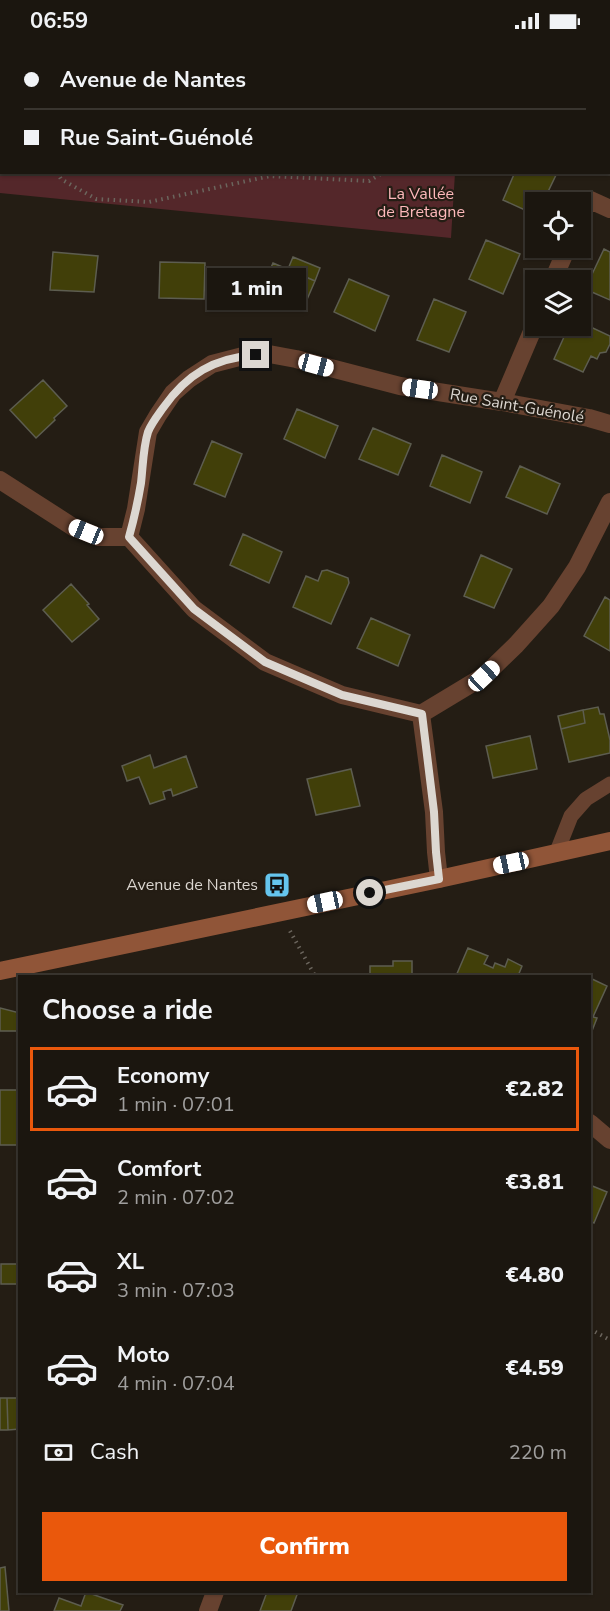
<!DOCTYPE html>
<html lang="en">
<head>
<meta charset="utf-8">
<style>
	:root { --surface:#1b160f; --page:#241f18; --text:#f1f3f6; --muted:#a09f9e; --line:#39352f; --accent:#ea580c }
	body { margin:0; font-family:"Nunito Sans",sans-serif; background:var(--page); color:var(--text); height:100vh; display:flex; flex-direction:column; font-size:22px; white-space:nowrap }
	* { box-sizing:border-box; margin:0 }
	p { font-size:20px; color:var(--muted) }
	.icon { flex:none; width:33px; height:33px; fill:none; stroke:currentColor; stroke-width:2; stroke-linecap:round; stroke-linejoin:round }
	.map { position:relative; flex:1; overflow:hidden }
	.drawer { position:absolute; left:18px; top:933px; width:573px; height:618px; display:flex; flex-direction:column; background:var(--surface); border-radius:0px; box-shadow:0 2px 4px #0004,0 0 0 2px var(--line) }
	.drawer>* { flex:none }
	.banner { position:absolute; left:0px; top:0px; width:610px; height:132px; box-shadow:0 2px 4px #0004,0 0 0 2px var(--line); display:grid; align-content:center; height:132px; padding:0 24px; background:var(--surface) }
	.controls { position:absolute; left:525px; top:150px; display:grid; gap:12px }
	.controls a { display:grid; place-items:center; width:66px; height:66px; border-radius:0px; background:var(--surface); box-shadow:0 2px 4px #0004,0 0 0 2px var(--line); font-size:30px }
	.end { position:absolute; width:27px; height:27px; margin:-14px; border:8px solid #dcd7d1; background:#111; box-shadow:0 0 0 3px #111 }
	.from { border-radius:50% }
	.bubble { position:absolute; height:42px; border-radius:0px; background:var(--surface); box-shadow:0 2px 4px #0004,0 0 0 2px var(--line); font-size:20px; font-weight:800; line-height:42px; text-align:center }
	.car { position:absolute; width:18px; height:36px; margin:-18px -9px; border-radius:8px; box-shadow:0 0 4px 2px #0007; background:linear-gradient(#fff 24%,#345 0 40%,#fff 0 76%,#345 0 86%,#fff 0) }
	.banner b { display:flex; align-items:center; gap:21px; height:57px; font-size:22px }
	.banner b+b { border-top:2px solid var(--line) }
	.banner i { width:15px; height:15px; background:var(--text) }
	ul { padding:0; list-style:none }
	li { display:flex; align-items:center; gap:18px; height:84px; margin:0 12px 9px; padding:0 12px; border:3px solid transparent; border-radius:0px }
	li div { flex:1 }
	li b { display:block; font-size:22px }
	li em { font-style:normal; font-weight:800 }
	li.current { border-color:var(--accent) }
	li>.icon { width:54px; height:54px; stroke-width:1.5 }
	h2 { padding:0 24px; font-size:27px; line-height:72px }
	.pay { display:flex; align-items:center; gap:15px; height:66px; padding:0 24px; font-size:22px }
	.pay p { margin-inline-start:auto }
	.cta { display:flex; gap:12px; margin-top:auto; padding:12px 24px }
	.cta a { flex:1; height:69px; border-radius:0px; background:var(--accent); color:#fff; font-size:24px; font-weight:800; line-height:69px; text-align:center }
	.status { display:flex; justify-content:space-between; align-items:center; height:42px; padding:0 30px; background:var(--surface); direction:ltr }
	.status svg { height:16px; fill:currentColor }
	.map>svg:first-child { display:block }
	.green { fill:#54272a }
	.water { fill:#2e4a23 }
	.building { fill:#413f09; stroke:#5d5d50; stroke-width:1.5 }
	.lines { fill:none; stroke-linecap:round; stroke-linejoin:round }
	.path { stroke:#6b655d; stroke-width:4; stroke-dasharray:1.5 4.5; stroke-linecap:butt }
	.service { stroke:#674230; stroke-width:15 }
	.minor { stroke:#674230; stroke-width:18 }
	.secondary { stroke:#905538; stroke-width:18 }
	.route { stroke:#dcd7d1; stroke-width:8 }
	.labels { text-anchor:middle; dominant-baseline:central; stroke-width:4.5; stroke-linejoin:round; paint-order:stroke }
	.park-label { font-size:16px; fill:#feb9bb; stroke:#241d14 }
	.street-label { font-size:16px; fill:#dcd7d1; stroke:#241d14 }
	.poi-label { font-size:16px; fill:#dcd7d1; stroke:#241d14; text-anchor:end }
</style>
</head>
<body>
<div class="status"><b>06:59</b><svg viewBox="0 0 49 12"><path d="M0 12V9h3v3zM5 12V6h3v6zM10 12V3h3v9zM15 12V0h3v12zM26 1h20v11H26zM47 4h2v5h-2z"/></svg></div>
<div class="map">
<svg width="610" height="1569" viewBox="0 0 610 1569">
	<rect width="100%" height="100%" fill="#241d14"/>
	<path class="green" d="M0,0h573l2,1 -573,1v128l453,1 -4,65 -451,-45z"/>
	<path class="water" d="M29,0h307v1l-307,1z"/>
	<path class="building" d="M515,130h35l6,3 -13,27h-7v13l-33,-15z
		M486,198l34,14 -17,40 -34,-15z
		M604,207l6,3v48l-25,-11z
		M53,210l45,4 -4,36 -44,-2z
		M293,215l27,11 -5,13 -27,-12z
		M160,220l45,1 -1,36 -45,-1z
		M273,221l42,18 -13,30 -42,-18z
		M349,237l40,17 -14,35 -41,-19z
		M434,257l32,13 -17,40 -32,-12z
		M580,280l30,14v8l-4,8 -6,1 -3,6 -6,-3 -8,16 -29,-13 15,-33h11z
		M43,338l24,26 -13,12 1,2 -19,18 -26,-28z
		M297,367l41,17 -13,32 -41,-19z
		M373,386l38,16 -13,31 -39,-16z
		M212,399l30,13 -17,43 -31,-13z
		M442,413l40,17 -12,31 -40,-17z
		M520,424l40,18 -13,30 -41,-17z
		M243,492l39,18 -13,31 -39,-18z
		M481,513l31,14 -18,39 -30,-12z
		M327,528l21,8 1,5 -18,41 -38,-17 13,-31 12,5 4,-10z
		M71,542l18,20 -2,1 12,14 -27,23 -29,-32z
		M605,555l5,3v51l-26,-15z
		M371,576l39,17 -12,31 -41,-18z
		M598,665l2,7h4l6,26v13l-41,9 -8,-33 24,-6 -2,-13z
		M583,668l2,13 -24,6 -3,-13z
		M530,694l7,33 -44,9 -7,-32z
		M150,713l4,13 32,-12 11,31 -24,9 -2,-7 -8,3 2,7 -15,5 -11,-27 -12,4 -5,-15z
		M351,727l9,37 -44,9 -9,-36z
		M468,906l20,8 -4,8 9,4 2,-5 10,4 3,-8 14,7 -4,10h-62z
		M393,919h19v15h-42v-10h23z
		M590,936l17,8 -14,31 4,1 -7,18z
		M0,966l20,5v18h-20z
		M0,1048h18l1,55h-19z
		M590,1143l17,7 -13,31 -4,-2z
		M1,1222h19v20h-19z
		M0,1356h7l1,32h-8z
		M7,1356h13v31l-12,1z
		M5,1525l4,44h-9v-43z
		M86,1550l37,13 -3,6h-66l5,-13 22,8z
		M267,1550h31l-7,19h-31z"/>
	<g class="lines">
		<path class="path" d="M348,0l1,2
			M398,0v2
			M0,71l2,-2
			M57,130l4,7 35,20 53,3 121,-26 99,5 15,-9
			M290,889l25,45
			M590,1287l20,11"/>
		<path class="service" d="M556,812l15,-38 15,-17 24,-15"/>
		<path class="minor" d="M580,175l8,-18 22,10
			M553,238l14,-32
			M502,360l34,-80
			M0,438l73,47 26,10h30
			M421,672l63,-38 32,-31 35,-39 26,-39 33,-65
			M439,837l-3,-27 -2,-40 -13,-98 -79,-19 -77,-33 -71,-53 -65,-72 7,-28 12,-77 10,-17 15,-22 16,-14 23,-15 31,-8 26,-2 27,5 104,27 102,16 87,16 21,6
			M590,1081l20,17
			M208,1569l7,-19"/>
		<path class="secondary" d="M0,929l439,-92 171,-38"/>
	</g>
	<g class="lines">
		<path class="route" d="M256,313c-42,3 -69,19 -93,53 -5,7 -12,16 -15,24 -5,16 -5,34 -7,51 -3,18 -7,36 -12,54l65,72 71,53 77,33 80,19 12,98 2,40 3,27 -69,14"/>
	</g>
	<defs>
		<symbol id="bus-square" viewBox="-11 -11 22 22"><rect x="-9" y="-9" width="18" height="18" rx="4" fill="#65c5ee" stroke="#241d14"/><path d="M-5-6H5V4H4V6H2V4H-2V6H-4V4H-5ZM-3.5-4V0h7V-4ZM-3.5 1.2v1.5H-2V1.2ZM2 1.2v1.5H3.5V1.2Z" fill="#111"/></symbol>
	</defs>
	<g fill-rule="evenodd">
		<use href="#bus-square" x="262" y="828" width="30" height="30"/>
	</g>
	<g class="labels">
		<g class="park-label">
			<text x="421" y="152">La Vallée<tspan x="421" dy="18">de Bretagne</tspan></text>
		</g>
		<g class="street-label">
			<text transform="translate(517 364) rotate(10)">Rue Saint-Guénolé</text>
		</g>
		<g class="poi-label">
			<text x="258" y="843">Avenue de Nantes</text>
		</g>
	</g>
</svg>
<div class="controls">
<a><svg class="icon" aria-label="locate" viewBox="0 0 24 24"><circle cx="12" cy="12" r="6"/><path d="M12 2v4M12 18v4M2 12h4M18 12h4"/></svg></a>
<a><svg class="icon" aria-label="layers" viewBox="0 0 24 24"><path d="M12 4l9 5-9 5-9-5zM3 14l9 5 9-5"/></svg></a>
</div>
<i class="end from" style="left:370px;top:851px"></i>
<i class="end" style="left:256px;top:313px"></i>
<div class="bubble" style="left:207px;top:226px;width:99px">1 min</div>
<i class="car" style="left:316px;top:323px;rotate:105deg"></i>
<i class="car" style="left:420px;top:347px;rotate:278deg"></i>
<i class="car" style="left:86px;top:490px;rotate:292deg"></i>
<i class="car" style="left:484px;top:634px;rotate:47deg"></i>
<i class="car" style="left:511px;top:821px;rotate:258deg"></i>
<i class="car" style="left:325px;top:860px;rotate:258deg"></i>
<div class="banner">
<b><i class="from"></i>Avenue de Nantes</b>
<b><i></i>Rue Saint-Guénolé</b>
</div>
<section class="drawer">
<h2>Choose a ride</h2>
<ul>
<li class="current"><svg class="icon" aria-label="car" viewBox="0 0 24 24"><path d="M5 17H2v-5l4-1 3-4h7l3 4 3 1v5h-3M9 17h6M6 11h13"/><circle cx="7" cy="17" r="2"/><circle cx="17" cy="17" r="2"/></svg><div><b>Economy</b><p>1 min · 07:01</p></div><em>€2.82</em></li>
<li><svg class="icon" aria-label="car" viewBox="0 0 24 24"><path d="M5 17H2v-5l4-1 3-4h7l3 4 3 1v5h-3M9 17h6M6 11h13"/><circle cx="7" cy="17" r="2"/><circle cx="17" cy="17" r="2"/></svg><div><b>Comfort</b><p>2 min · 07:02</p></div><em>€3.81</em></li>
<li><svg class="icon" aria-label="car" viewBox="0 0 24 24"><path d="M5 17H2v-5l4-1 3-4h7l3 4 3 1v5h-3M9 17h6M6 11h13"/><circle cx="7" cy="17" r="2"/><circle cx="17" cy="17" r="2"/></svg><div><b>XL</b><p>3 min · 07:03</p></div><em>€4.80</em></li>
<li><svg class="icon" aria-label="car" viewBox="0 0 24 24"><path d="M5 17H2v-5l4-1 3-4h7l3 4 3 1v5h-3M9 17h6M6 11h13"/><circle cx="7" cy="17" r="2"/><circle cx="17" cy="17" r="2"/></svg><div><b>Moto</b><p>4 min · 07:04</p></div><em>€4.59</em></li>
</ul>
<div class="pay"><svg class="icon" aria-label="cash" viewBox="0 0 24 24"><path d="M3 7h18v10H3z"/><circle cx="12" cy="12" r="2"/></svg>Cash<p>220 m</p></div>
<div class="cta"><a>Confirm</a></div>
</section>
</div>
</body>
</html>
